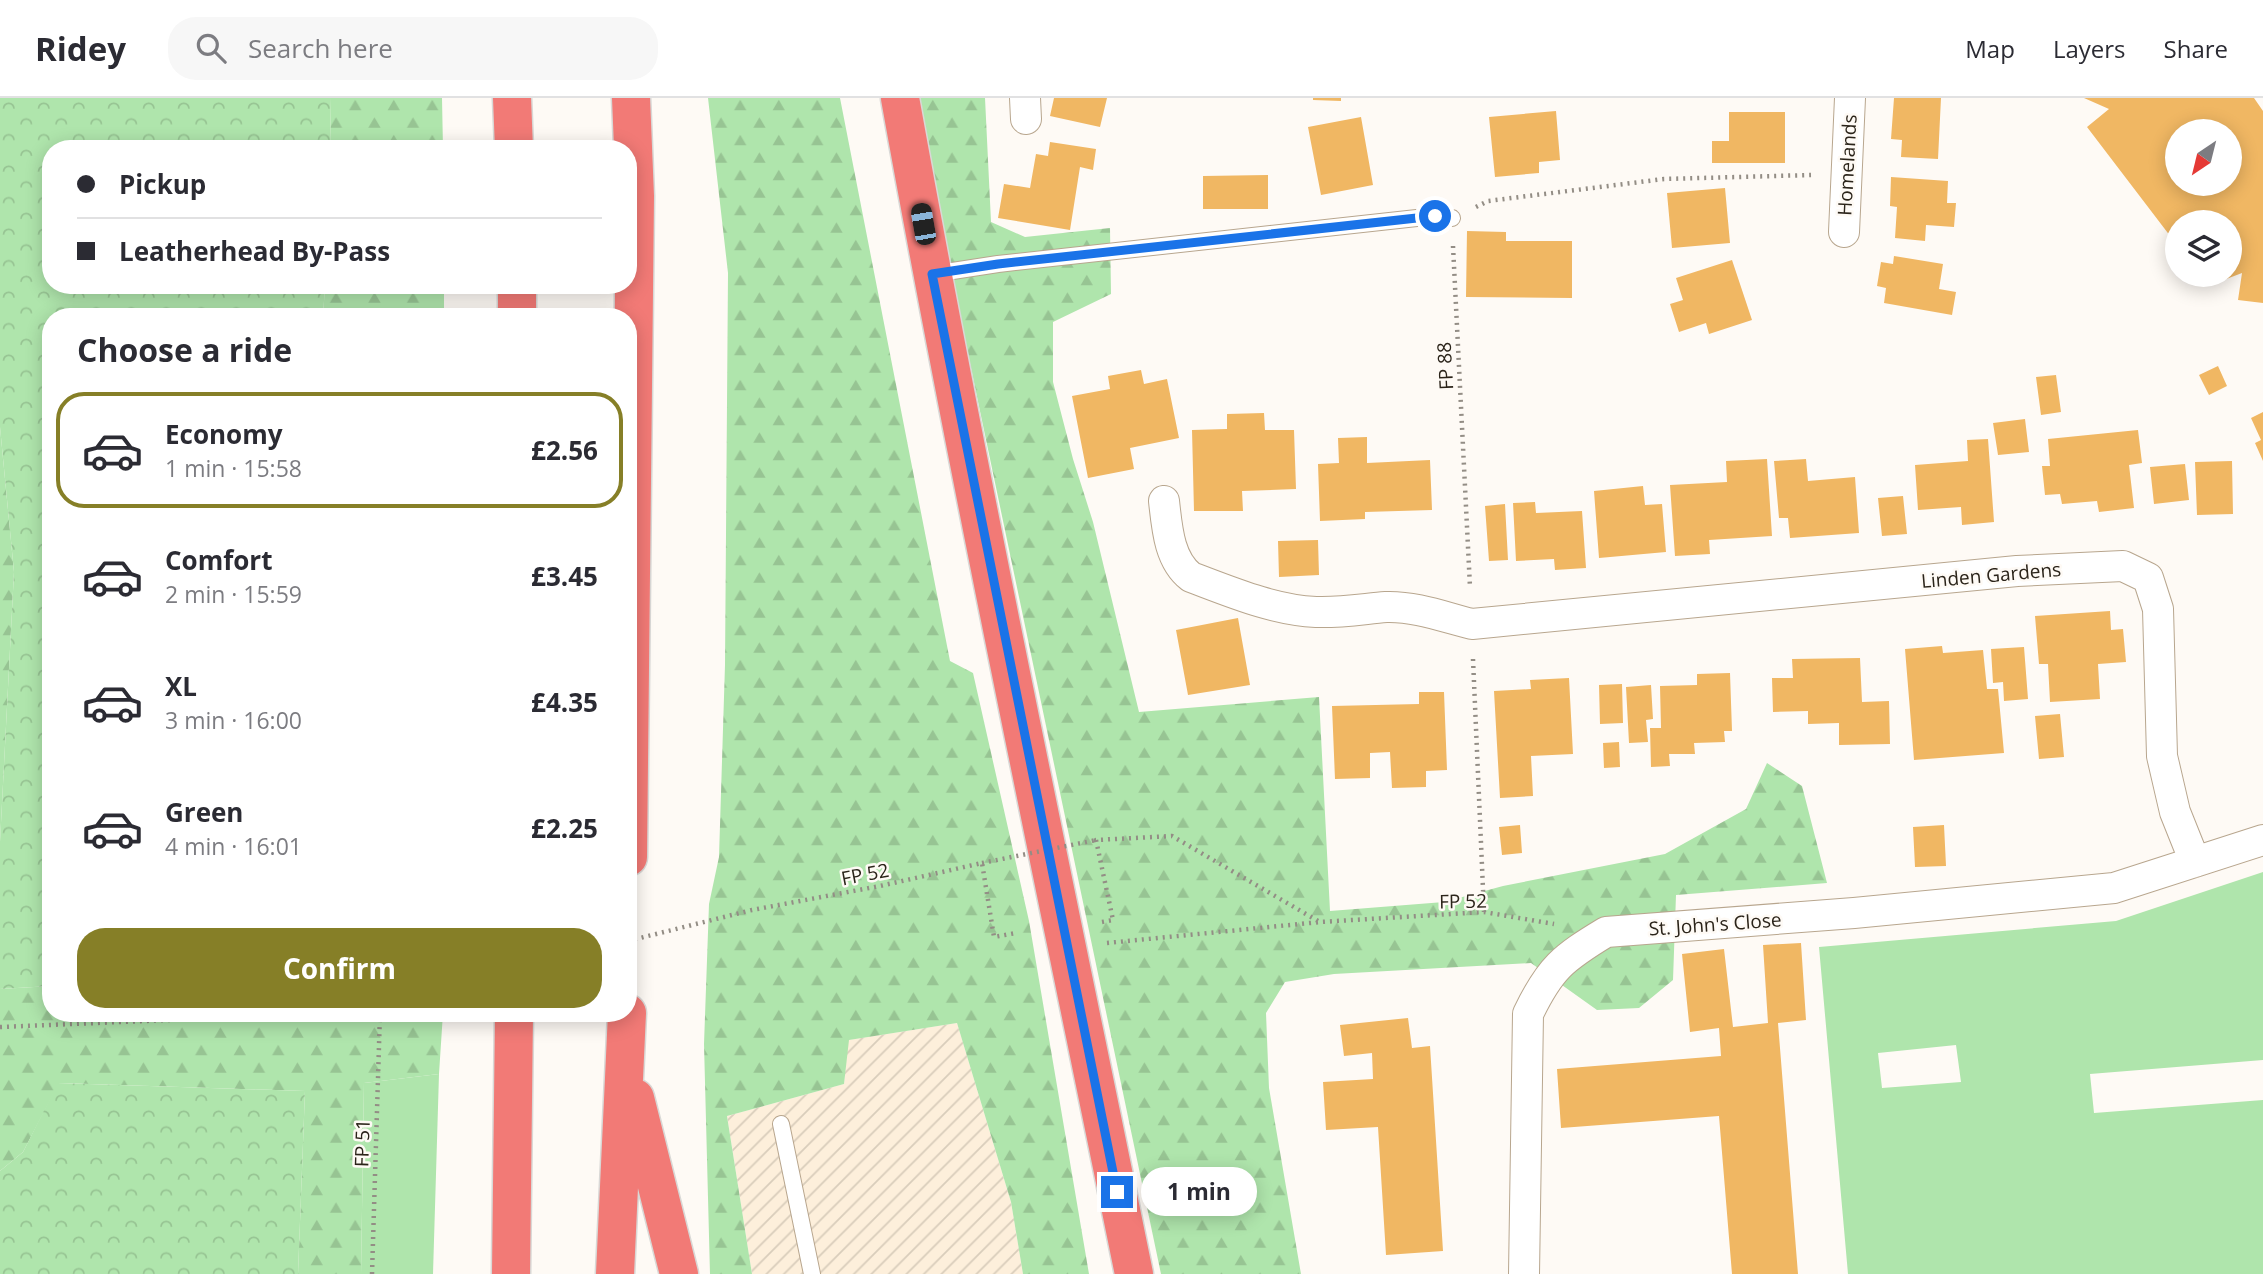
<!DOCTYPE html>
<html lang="en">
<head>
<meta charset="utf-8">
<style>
	:root { --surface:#fff; --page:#f7f7f7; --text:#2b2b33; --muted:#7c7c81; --line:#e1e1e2; --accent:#867f27 }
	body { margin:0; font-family:"Open Sans",sans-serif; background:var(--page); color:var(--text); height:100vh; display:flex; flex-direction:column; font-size:26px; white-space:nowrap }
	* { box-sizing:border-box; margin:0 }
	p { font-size:23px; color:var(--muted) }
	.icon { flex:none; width:38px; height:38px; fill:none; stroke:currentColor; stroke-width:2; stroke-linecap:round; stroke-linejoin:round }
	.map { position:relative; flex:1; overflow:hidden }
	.details { position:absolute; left:42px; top:210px; width:595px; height:714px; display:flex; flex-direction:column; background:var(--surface); border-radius:28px; box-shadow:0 4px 18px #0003 }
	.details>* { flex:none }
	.top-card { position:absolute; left:42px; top:42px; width:595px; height:154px; border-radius:28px; box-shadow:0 4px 18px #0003; display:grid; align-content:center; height:154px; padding:0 35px; background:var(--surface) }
	.needle { width:46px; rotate:215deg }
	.controls { position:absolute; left:2165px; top:21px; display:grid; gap:14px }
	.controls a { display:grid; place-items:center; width:77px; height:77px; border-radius:50%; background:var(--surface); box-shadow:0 4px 18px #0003; font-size:35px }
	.end { position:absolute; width:32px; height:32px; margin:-16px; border:9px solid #1a73e8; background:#fff; box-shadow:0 0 0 4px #fff }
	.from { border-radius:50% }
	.bubble { position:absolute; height:49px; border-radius:24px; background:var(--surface); box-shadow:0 4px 18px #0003; font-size:23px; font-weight:700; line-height:49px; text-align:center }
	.car { position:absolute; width:21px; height:42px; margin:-21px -10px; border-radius:9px; box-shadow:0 0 5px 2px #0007; background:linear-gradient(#222 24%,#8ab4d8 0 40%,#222 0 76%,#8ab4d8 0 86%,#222 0) }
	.top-card b { display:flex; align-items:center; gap:24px; height:66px; font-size:26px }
	.top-card b+b { border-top:2px solid var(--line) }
	.top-card i { width:18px; height:18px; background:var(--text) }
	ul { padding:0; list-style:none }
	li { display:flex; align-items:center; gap:21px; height:116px; margin:0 14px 10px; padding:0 21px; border:4px solid transparent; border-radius:28px }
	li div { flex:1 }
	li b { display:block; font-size:26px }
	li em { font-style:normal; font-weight:700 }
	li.current { border-color:var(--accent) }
	li>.icon { width:63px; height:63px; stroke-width:1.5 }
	h2 { padding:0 35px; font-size:32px; line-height:84px }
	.primary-button { display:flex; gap:14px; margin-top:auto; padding:14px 35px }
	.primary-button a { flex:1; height:80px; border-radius:28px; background:var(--accent); color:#fff; font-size:28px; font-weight:700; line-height:80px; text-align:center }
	header { display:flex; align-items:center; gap:42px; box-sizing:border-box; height:98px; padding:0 35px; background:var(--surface); border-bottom:2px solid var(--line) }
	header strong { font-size:33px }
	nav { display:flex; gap:38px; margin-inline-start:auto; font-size:24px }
	.search { width:490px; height:63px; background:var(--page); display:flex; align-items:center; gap:18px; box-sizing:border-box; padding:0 24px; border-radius:28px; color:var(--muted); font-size:26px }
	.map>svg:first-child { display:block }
	.industrial { fill:url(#industrial-furrows) }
	.grass { fill:#afe5ac; fill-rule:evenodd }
	.forest { fill:url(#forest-firs) }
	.park { fill:url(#park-crowns) }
	.building { fill:#f0b763; fill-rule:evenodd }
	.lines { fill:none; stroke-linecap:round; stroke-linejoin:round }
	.lane-casing { stroke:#b8a68e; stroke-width:18 }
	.street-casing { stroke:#b8a68e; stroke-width:32 }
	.highway-casing { stroke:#d9d8d6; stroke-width:41 }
	.path { stroke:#938d85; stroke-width:4.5; stroke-dasharray:2 5; stroke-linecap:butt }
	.lane { stroke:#fff; stroke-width:16 }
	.street { stroke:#fff; stroke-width:30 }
	.highway { stroke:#f27a76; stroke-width:38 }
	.path-bridge { stroke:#938d85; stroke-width:4.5; stroke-dasharray:2 5; stroke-linecap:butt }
	.route { stroke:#1a73e8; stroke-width:9 }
	.labels { text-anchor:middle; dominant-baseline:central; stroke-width:5; stroke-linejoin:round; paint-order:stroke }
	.street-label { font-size:19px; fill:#2b241a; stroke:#fefaf5 }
</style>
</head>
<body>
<header>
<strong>Ridey</strong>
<div class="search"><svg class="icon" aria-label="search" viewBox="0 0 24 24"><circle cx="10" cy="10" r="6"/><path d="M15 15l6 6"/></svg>Search here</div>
<nav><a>Map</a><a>Layers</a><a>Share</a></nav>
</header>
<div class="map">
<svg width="2263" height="1176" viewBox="0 0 2263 1176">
	<defs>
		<pattern id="industrial-furrows" width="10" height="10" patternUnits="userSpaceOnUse" patternTransform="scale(1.75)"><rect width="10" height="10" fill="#fdefdb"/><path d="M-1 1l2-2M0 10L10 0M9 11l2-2" fill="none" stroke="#d9cdbb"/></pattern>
		<pattern id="forest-firs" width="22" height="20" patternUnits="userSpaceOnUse" patternTransform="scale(1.75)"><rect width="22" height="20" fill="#afe5ac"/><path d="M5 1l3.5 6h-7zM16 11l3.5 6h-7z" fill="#97c493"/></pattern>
		<pattern id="park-crowns" width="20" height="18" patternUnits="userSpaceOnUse" patternTransform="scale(1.75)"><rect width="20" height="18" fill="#afe5ac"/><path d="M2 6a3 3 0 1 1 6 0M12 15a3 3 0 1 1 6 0" fill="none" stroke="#97c493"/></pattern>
	</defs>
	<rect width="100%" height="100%" fill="#fefaf5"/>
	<path class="industrial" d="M957,925l54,179 12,72h-271l-25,-158 117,-32 4,-44z"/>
	<path class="grass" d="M2263,774v188l-173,14 4,39 169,-13v174h-415l-29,-327 297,-26zM1956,947l5,37 -79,6 -4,-35z
		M439,976l-6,200h-72l3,-191z"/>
	<path class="forest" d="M331,0h111l1,51h-113z
		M708,0h132l110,563 23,12 56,248 60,353h-66l-12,-72 -54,-179 -108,17 -5,44 -117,32 25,158h-42l-6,-230 5,-140 10,-47 6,-192 3,-392z
		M920,0h65l6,124 34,15 85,-9 1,66 -58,28v60l20,77 20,63 46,190 180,-15 11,214 114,-9 59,-16 162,-32 81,-45 21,-46 35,23 25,97 -151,12 -3,85 -34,28 -42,2 -66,-47 -197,11 -49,8 -19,31 3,75 32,186h-140l-219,-1044z
		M325,187h119v32h-121z
		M0,329l14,145 -14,270z
		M51,888v27h392l-4,61 -75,9 -3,191h-63l7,-183 -246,-8 -36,69 -23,19v-182z"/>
	<path class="park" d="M0,0h331l-1,51h-279v136h274l-2,32h-272v669l-51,3v-147l14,-270 -14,-145z
		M58,985l247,8 -7,183h-298v-103l23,-19z"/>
	<path class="building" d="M1054,0h53l-7,29 -50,-11z
		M1313,0h28v3l-28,-1z
		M1894,0h47l-3,61 -37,-2 1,-17 -11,-1z
		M2084,0h170l9,13v192l-25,-3 4,-27 -34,13 -8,-11h30v-53h-53v23l-90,-118 22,-18zM2177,33h53v53h-53z
		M1556,13l4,49 -21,2v11l-44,4 -6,-60z
		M1729,14h56v51h-73v-22h17z
		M1361,19l12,68 -52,10 -13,-68z
		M1050,44l46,7 -3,21 -13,-3 -10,63 -72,-12 6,-34 26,4 6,-34 12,2z
		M1268,77v34h-65v-33z
		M1891,79l57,4 -1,22h9l-2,24 -28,-2 -1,16 -30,-3 2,-31 -7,-1z
		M1725,90l5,55 -58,5 -5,-55z
		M1467,133l39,1v9h66v57l-106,-1z
		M1894,158l49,8 -4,25 17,3 -4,23 -68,-12 2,-15 -9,-2 4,-24 12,2z
		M1732,162l20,60 -43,14 -3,-11 -27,9 -9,-28 13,-4 -7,-22z
		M2218,268l9,20 -18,9 -10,-20z
		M1141,272l3,14 23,-5 12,59 -49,10 4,21 -46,9 -16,-82 38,-7 -2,-13z
		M2056,277l5,37 -20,3 -5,-38z
		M2263,314v49l-8,-18 6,-3 -10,-22z
		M1264,315l1,17h29l2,59 -54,2 1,20h-49l-2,-81 35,-1v-15z
		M2025,321l4,33 -31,3 -5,-32z
		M2138,332l4,33 -13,2 5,43 -35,4 -2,-11 -35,3 -2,-10 -15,1 -3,-29h8l-2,-27z
		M1367,339v26l63,-3 2,50 -67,2v7l-45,2 -2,-57 21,-1 -1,-25z
		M1988,341l6,83 -32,3 -1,-18 -43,3 -3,-45 53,-4 -1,-21z
		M1767,361l5,77 -63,4 1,14 -35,2 -5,-71 57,-3 -1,-21z
		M1806,361l2,22 47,-4 4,56 -69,5 -2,-20h-9l-5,-57z
		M2232,363l1,53 -36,1 -2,-53z
		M2185,366l4,36 -35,4 -4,-37z
		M1643,388l2,19 17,-1 4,48 -67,6 -5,-67z
		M1903,398l4,38 -25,2 -4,-38z
		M1535,404l1,11 46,-2 4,57 -31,2 -1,-11 -38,2 -3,-58z
		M1505,406l3,56 -19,1 -4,-55z
		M1318,442l1,35 -40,2 -1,-36z
		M2110,513l1,19 12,-1 3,33 -28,2 2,35 -50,3 -2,-38h-9l-4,-48z
		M1238,520l12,67 -62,10 -12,-65z
		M1942,548l1,7 40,-3 4,39h11l6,64 -90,7 -9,-111z
		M2024,549l4,52 -24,2 -1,-19 -10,1 -2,-34z
		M1860,560l2,44 27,-1 1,43 -51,1v-22l-31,1v-13l-35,1 -1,-34h21l-1,-19z
		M1730,575l2,58h-8l1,11 -31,1 1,11h-26l1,12 -19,1 -1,-39h11l-1,-42 37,-1v-11z
		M1569,580l4,76 -42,2 2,40 -33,2 -6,-107 37,-2 -1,-9z
		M1622,586l1,39 -23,1 -1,-39z
		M1651,587l2,34 -7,1 2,22 -19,1 -3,-56z
		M1419,594h25l3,78 -21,1v16l-34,1 -2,-36 -20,1v25l-35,1 -3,-73 87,-2z
		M2060,616l4,43 -25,2 -4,-43z
		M1619,644l1,25 -16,1 -1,-25z
		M1520,727l2,28 -20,2 -3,-28z
		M1944,727l2,41 -31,1 -2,-40z
		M1801,845l5,77 -28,3 20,251h-66l-13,-158 -158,12 -4,-59 164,-13 -2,-28 -29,4 -8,-78 42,-5 9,78 35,-4 -5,-78z
		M1408,920l4,30 18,-2 13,205 -57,4 -8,-128 -52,3 -3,-48 50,-3 -1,-26 -28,3 -4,-31z"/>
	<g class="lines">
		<defs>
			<path id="lane" d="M933,176l65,-10 437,-48 17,2
				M781,1026l31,150"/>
			<path id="street" d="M1025,0l1,21
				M1844,134l6,-134
				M1164,403c3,27 5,59 27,76 40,15 82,33 125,35 24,1 47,-3 70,-5 29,-1 58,10 86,17l545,-53 106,-5 25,12 10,31 4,147 13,56 20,50
				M1524,1176l4,-260c22,-46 35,-56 78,-82l248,-19 260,-25 149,-48"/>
			<path id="highway" d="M512,0l2,51
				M900,0c71,393 154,784 234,1176
				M517,187v32
				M628,759l7,-661 -4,-98
				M635,1000l44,176
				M511,1176l3,-261
				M615,1176l12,-261"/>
		</defs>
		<use href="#lane" class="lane-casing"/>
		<use href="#street" class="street-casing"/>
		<use href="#highway" class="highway-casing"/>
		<path class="path" d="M1476,109l12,-6 176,-22 147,-4
			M1453,148l17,341
			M1473,561l11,253
			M1102,824l11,-2 -17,-80 76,-4 146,85
			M628,843l124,-31 128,-24 102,-23 12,74 22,-4
			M1107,845l213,-21 164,-10 70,12
			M0,929l338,-14
			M372,1176l8,-261"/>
		<use href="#lane" class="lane"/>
		<use href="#street" class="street"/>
		<use href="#highway" class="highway"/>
		<path class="path-bridge" d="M982,765l114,-23"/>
	</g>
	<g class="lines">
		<path class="route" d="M1117,1094l-185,-918 66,-10 437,-48"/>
	</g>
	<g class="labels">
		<g class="street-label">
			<text transform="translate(1847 67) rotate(-87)">Homelands</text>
			<text transform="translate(1445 268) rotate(-93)">FP 88</text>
			<text transform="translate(1991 477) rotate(-5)">Linden Gardens</text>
			<text transform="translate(865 776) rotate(-11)">FP 52</text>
			<text transform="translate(1463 803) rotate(-1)">FP 52</text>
			<text transform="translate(1715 826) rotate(-4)">St. John's Close</text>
			<text transform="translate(362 1045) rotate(-88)">FP 51</text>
		</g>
	</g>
</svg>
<div class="controls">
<a><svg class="needle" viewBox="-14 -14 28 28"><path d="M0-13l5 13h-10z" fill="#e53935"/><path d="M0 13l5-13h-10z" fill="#7c7c81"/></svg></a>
<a><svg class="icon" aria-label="layers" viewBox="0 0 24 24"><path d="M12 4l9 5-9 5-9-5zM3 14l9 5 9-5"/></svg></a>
</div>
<i class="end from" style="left:1435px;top:118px"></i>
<i class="end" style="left:1117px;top:1094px"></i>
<div class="bubble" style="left:1141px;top:1069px;width:116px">1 min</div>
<i class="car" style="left:923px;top:126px;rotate:350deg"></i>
<div class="top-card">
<b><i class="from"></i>Pickup</b>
<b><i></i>Leatherhead By-Pass</b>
</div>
<section class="details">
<h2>Choose a ride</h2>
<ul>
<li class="current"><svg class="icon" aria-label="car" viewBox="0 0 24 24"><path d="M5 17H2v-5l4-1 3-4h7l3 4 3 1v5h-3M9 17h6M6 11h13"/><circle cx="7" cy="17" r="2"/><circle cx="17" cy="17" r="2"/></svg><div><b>Economy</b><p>1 min · 15:58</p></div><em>£2.56</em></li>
<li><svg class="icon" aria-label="car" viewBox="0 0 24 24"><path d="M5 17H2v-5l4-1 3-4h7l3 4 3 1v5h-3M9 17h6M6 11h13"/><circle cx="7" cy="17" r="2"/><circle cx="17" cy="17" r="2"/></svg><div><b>Comfort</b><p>2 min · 15:59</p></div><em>£3.45</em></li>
<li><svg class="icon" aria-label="car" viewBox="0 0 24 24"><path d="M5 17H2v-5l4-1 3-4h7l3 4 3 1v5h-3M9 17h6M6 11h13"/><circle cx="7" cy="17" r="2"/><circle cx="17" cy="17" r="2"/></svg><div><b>XL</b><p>3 min · 16:00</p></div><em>£4.35</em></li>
<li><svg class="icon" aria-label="car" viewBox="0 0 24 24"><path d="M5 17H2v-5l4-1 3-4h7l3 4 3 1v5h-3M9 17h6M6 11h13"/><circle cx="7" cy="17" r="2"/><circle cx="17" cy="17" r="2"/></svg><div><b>Green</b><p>4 min · 16:01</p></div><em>£2.25</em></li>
</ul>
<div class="primary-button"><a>Confirm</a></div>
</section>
</div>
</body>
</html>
